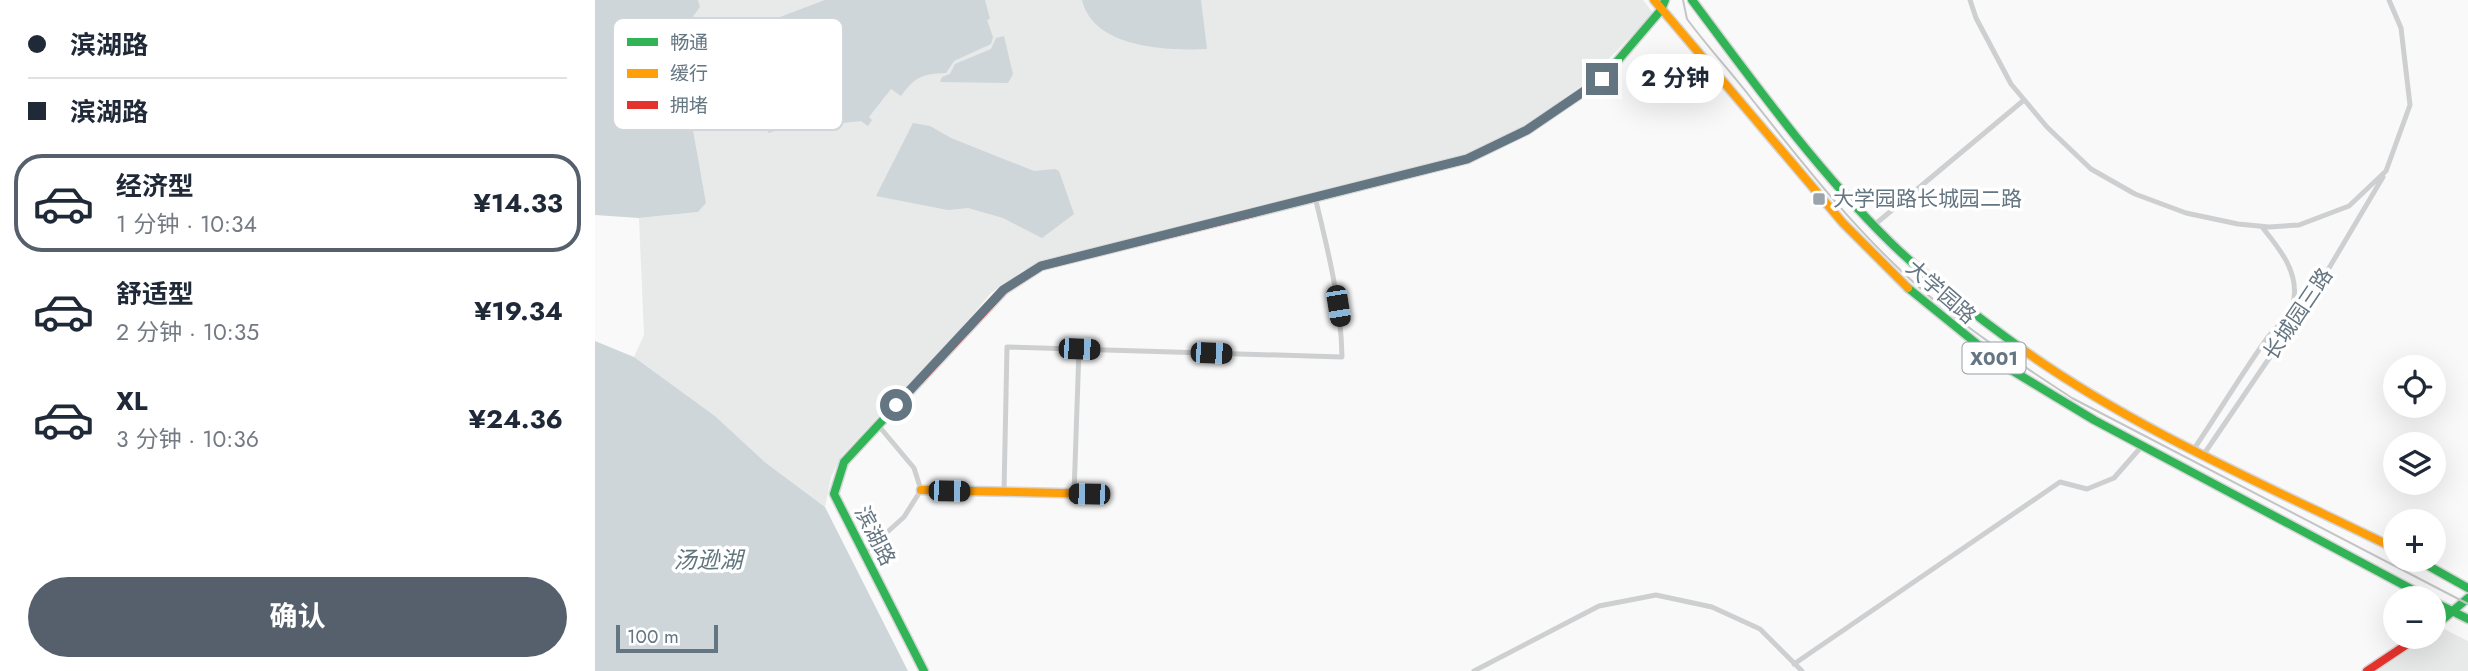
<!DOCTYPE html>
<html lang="zh">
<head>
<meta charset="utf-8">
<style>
	:root { --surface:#fff; --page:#f6f6f7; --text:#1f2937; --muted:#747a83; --line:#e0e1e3; --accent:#56606c }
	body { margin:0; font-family:Jost,"Noto Sans SC",sans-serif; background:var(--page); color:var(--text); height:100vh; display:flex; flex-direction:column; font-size:26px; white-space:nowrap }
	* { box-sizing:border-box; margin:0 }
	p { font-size:23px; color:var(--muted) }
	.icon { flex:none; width:38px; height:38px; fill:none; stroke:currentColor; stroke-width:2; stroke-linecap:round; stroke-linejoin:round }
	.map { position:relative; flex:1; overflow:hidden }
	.drawer { display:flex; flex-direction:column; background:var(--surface); width:595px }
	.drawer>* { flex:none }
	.top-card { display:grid; align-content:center; height:154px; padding:0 28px; background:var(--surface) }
	.fabs { position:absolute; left:1788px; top:355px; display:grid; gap:14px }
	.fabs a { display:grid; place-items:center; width:63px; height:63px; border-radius:50%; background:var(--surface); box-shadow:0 7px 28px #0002; font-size:35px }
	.scale { position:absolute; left:21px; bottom:18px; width:102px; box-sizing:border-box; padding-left:7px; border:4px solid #657683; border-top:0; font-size:19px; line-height:24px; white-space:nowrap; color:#657683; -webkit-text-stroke:5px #fff; paint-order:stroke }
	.end { position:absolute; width:32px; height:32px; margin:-16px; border:9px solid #657683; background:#fff; box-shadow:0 0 0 4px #fff }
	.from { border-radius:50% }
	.bubble { position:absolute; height:49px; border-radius:24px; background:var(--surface); box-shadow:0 7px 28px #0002; font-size:23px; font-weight:700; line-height:49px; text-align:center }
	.car { position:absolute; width:21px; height:42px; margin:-21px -10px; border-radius:9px; box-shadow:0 0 5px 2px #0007; background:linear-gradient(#222 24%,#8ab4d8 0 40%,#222 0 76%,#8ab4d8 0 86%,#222 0) }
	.top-card b { display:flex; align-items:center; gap:24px; height:66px; font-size:26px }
	.top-card b+b { border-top:2px solid var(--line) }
	.top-card i { width:18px; height:18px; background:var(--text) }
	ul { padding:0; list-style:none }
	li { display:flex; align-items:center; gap:21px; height:98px; margin:0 14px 10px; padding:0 14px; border:4px solid transparent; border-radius:28px }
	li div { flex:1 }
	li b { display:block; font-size:26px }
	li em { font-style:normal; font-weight:700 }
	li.on { border-color:var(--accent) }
	li>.icon { width:63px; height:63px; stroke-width:1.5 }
	.action { display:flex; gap:14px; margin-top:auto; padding:14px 28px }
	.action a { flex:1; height:80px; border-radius:42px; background:var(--accent); color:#fff; font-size:28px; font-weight:700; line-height:80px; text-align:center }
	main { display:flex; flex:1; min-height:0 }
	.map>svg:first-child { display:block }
	.built { fill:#e8e9e9 }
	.water { fill:#ced6d9 }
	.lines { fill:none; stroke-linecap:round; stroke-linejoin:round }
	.fast-casing { stroke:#d5d6d7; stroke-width:11 }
	.slow-casing { stroke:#d5d6d7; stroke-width:11 }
	.jam-casing { stroke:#d5d6d7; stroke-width:11 }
	.street { stroke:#cecfd0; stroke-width:5 }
	.fast { stroke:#30b455; stroke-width:8 }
	.slow { stroke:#ff9f0a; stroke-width:8 }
	.jam { stroke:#e5322d; stroke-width:8 }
	.tram { stroke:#c3c5c6; stroke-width:2 }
	.route { stroke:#657683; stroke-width:9 }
	.poi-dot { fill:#99a4ac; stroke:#fff; stroke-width:2.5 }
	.labels { text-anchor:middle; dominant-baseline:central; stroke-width:7; stroke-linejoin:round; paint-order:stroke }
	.shield { fill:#fff; stroke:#939fa8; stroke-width:2 }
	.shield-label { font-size:19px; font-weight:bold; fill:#657683 }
	.poi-label { font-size:21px; fill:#657683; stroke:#fff; text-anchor:start }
	.street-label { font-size:21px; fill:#657683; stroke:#fff }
	.water-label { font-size:23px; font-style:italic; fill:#60757c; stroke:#fff }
	.key { fill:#fff; stroke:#d1d6da; stroke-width:2 }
	.key-label { font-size:19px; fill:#657683 }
</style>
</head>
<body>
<main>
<section class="drawer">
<div class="top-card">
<b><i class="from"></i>滨湖路</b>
<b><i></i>滨湖路</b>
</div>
<ul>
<li class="on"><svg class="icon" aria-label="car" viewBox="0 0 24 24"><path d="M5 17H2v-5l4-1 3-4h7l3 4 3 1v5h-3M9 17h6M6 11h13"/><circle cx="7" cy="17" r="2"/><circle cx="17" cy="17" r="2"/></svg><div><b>经济型</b><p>1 分钟 · 10:34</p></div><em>¥14.33</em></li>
<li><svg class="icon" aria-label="car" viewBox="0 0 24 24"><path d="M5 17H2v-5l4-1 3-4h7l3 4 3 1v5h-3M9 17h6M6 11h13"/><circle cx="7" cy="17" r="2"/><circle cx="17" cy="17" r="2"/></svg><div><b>舒适型</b><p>2 分钟 · 10:35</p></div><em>¥19.34</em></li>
<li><svg class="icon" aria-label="car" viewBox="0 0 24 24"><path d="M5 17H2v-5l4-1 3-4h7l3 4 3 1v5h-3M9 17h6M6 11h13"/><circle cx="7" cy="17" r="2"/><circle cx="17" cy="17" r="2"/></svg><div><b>XL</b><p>3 分钟 · 10:36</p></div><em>¥24.36</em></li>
</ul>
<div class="action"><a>确认</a></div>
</section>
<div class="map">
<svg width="1873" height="671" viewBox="0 0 1873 671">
	<rect width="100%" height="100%" fill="#f9f9f9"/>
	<path class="built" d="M103,0h945l10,13 -65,68 -57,41 -77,37 -288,72 -142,39 -33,23 -29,35 -120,127 -11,22 -6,30 -59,-44 -51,-47 -81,-59 10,-22 -5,-117 59,-6 8,-9 -29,-164 23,-32z
		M1847,628l26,13v30h-92l53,-34h5v-4z"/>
	<path class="water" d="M0,0h103l2,7 -23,32 29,164 -8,9 -59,6 -44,-3z
		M230,0h160l5,19 -3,1 6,17 -2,7 -37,17 -8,12c-24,1 -30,3 -45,23l-10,-7 -22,28 3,3 -4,6 -7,-5 -83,9 -10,3 -2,-11 -23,2 -6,-35h-9l-1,-52z
		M487,0h119l6,49c-40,2 -114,-1 -125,-49z
		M409,36l9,38 -5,9 -68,-1 2,-5 8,-3 5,-10 36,-15 5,-11z
		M318,123l17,3 21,12 83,33 21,-2 4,2 15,43 -32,24 -39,-20 -35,-10 -20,2 -72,-14z
		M0,341l39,16 81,59 51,47 59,44 83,164h-313z"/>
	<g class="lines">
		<defs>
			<path id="fast" d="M1097,0c62,83 124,169 198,242 41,40 86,74 132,107
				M658,213l214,-54 60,-29 75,-51 59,-69 4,-10
				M1313,288l95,77 91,55 334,178
				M325,380l-76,82 -10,32 90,177
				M1823,560l50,28
				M1839,602l34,17
				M1839,627l34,-29"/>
			<path id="slow" d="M1059,0l189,223 65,65
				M1427,349c115,82 248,138 374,200
				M326,490l183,4"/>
			<path id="jam" d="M325,380l84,-90 37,-24 212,-53
				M1772,671l51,-34"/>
		</defs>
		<use href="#fast" class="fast-casing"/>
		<use href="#slow" class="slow-casing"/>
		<use href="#jam" class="jam-casing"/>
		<path class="street" d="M1375,0l6,18 35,66 36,43 44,42 44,25 51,19 52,11 31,3 30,-2 50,-19 37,-35 24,-66 -9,-77 -12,-28
			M1278,226l151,-126
			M1599,449c25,-37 48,-76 74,-112 10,-12 25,-23 26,-39 4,-28 -16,-51 -32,-71
			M1609,454l115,-169 64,-108
			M409,492l3,-145 335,10c-1,-55 -14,-107 -27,-160
			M479,494l5,-145
			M269,553l40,-36 17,-27 -7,-22 -36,-43
			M1199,664l266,-182 27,7 27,-11 28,-32
			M879,671l125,-65 57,-11 56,12 48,22 42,42"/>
		<use href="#fast" class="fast"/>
		<use href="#slow" class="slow"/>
		<use href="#jam" class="jam"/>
		<path class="tram" d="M1088,0l4,19c20,27 43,52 64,79 53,67 105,134 170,191 47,41 99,75 151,109l396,206"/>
	</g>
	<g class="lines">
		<path class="route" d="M301,405l107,-115 38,-24 426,-107 60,-29 75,-51"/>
	</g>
	<rect class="poi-dot" x="1217" y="192" width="14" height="14" rx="3.5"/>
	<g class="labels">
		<rect class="shield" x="1367.5" y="342.5" width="63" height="31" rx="5"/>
		<g class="shield-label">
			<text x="1399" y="358">X001</text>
		</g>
		<g class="poi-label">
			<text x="1238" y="199">大学园路长城园二路</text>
		</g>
		<g class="street-label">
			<text transform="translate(1346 292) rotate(41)">大学园路</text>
			<text transform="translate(1703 314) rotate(-56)">长城园三路</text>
			<text transform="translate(280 536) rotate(63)">滨湖路</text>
		</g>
		<g class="water-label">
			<text x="113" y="560">汤逊湖</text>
		</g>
	</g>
	<rect x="18" y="18" width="230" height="112" rx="10" class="key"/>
	<rect x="32" y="38" width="31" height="8" fill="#30b455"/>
	<rect x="32" y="69" width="31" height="9" fill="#ff9f0a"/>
	<rect x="32" y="101" width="31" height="8" fill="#e5322d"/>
	<g class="key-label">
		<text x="75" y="49">畅通</text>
		<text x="75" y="80">缓行</text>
		<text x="75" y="112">拥堵</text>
	</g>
</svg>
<div class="fabs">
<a><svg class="icon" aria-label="locate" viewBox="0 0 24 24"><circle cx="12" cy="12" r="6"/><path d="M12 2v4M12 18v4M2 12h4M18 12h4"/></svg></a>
<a><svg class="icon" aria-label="layers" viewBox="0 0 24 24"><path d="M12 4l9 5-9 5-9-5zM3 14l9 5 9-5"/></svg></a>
<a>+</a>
<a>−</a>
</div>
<div class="scale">100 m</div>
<i class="end from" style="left:301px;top:405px"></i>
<i class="end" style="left:1007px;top:79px"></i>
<div class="bubble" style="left:1031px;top:54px;width:98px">2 分钟</div>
<i class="car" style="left:743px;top:306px;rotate:171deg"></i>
<i class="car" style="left:484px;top:349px;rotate:92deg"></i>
<i class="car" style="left:616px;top:353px;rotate:92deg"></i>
<i class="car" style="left:354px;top:491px;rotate:91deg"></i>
<i class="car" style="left:494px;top:494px;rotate:271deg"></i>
</div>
</main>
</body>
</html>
